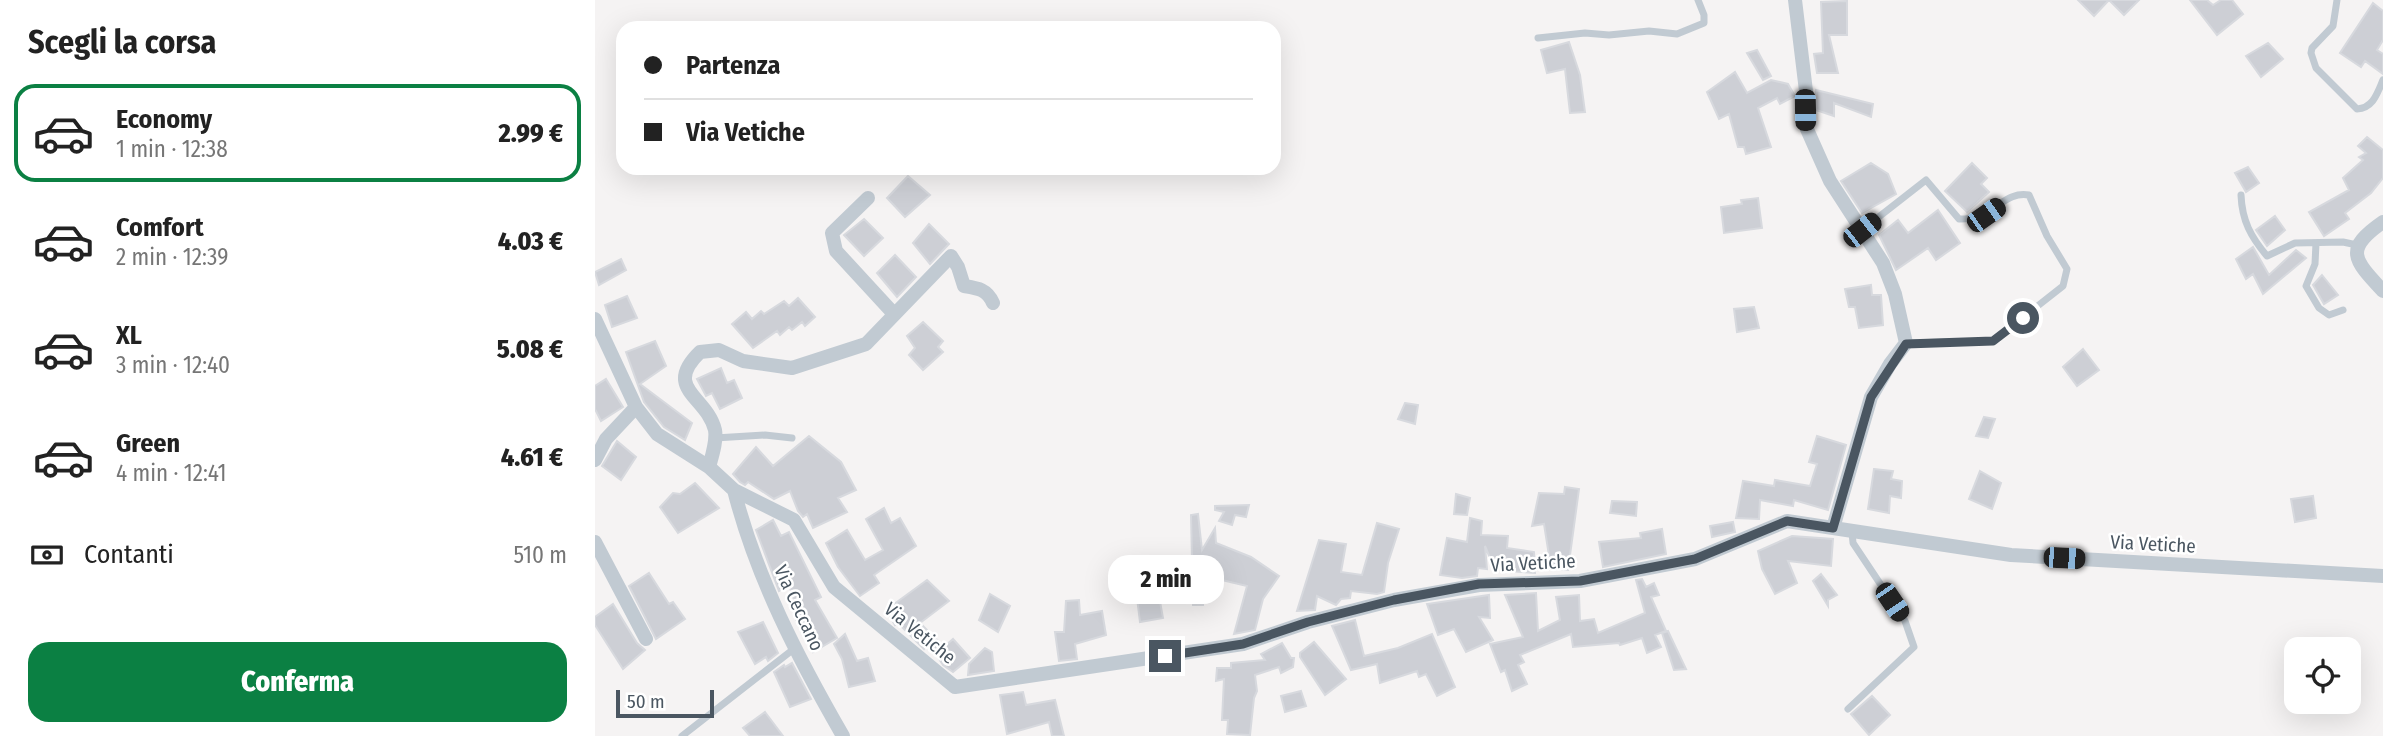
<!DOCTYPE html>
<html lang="it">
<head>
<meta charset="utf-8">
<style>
	:root { --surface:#fff; --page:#f2f2f2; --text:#222; --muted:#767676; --line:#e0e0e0; --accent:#0b8043 }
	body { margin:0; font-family:"Fira Sans Condensed",sans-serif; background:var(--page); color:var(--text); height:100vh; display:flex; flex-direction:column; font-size:26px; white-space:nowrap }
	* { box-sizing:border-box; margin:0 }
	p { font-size:23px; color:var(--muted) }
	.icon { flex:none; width:38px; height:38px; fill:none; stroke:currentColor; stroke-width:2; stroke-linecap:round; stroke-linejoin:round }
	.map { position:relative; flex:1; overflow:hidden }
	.details { display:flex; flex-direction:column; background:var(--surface); width:595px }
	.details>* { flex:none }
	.hud { position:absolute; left:21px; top:21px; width:665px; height:154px; border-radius:21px; box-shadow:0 7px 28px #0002; display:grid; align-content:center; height:154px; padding:0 28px; background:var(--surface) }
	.fabs { position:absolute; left:1689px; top:637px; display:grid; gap:14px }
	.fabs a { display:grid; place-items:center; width:77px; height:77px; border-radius:14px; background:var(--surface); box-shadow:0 7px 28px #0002; font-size:35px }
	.scale { position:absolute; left:21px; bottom:18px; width:98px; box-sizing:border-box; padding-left:7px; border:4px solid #4a5661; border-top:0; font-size:19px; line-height:24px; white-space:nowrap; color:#4a5661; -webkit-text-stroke:5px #fff; paint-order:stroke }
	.end { position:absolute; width:32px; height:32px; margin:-16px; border:9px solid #4a5661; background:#fff; box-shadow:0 0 0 4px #fff }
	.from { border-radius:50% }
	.bubble { position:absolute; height:49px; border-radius:21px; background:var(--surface); box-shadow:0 7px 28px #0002; font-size:23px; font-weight:800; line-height:49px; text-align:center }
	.car { position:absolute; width:21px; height:42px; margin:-21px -10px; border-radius:9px; box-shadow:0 0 5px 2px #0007; background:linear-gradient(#222 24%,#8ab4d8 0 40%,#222 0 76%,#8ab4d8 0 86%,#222 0) }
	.hud b { display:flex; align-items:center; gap:24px; height:66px; font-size:26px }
	.hud b+b { border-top:2px solid var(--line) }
	.hud i { width:18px; height:18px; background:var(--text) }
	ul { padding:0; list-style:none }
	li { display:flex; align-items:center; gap:21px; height:98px; margin:0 14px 10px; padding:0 14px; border:4px solid transparent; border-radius:21px }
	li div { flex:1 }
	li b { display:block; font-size:26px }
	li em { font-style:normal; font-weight:800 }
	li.on { border-color:var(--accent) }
	li>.icon { width:63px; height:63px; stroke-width:1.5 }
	h2 { padding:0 28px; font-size:32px; line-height:84px }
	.pay { display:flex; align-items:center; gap:18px; height:77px; padding:0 28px; font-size:26px }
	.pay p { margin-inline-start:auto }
	.primary-button { display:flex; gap:14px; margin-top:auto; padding:14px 28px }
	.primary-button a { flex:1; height:80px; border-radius:21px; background:var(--accent); color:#fff; font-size:28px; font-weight:800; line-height:80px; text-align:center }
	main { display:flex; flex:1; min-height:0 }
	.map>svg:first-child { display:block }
	.building { fill:#cdcfd5; stroke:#d7d9de; stroke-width:2 }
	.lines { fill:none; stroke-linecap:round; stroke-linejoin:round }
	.service { stroke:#c1cad2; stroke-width:7 }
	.minor { stroke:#c1cad2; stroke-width:14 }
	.route { stroke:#4a5661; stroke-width:9 }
	.labels { text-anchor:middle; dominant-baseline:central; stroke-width:5; stroke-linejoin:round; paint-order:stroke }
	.street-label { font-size:19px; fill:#4a5661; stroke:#fff }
</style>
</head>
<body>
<main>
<section class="details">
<h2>Scegli la corsa</h2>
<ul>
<li class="on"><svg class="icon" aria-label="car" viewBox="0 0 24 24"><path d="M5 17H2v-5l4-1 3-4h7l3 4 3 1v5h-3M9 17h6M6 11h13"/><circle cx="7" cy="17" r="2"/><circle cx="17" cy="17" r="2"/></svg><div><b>Economy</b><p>1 min · 12:38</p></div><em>2.99 €</em></li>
<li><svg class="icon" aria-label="car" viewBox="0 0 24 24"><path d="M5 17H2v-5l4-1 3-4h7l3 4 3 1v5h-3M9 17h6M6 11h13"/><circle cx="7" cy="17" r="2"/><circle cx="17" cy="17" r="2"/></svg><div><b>Comfort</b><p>2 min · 12:39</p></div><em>4.03 €</em></li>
<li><svg class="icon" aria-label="car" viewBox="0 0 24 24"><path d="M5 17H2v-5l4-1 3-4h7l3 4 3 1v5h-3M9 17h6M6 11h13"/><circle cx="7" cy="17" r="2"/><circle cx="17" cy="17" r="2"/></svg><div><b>XL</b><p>3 min · 12:40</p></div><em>5.08 €</em></li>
<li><svg class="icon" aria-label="car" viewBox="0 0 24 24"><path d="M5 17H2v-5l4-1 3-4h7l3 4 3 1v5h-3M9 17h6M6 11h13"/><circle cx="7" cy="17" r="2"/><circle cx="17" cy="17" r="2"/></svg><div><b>Green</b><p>4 min · 12:41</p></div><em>4.61 €</em></li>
</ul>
<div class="pay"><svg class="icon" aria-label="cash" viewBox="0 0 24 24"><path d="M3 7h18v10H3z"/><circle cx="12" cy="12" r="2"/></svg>Contanti<p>510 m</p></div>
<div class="primary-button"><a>Conferma</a></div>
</section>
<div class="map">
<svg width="1788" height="736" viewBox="0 0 1788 736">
	<rect width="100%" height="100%" fill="#f5f3f3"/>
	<path class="building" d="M1483,0h61l-15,15 -15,-15 -15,16z
		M1595,0h17l6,5 8,-5h11l11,14 -26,21z
		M1252,1v34h-18l9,38h-21l-3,-19 9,-1 -2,-51z
		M1778,3l10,8v29l-6,10 6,4v20l-18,-13 -4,6 -21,-14z
		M974,42l11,33 5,37 -15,1 -5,-44 -18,4 -6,-23z
		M1673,43l15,16 -22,18 -15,-21z
		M1162,50l14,26 -8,4 -16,-27z
		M1140,72l12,21 24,-13 17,4 7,12 -15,8 -3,-6 -19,10 13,39 -25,7 -2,-7h-6l-9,-33 -10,5 -12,-27z
		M1221,90l57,14 -2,13 -37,-14v13l-18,-6z
		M1772,137l16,13v28l-12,15 -26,20 4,6 -25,17 -15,-24 40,-22 -6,-12 20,-18 -4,-3 7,-4 -8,-7z
		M1276,163l17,11 8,20 -34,19 -21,-32z
		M1377,163l15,15 -6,6 8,8 -22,20 -22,-21z
		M1653,167l11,16 -13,9 -11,-19z
		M313,176l22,19 -25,22 -18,-19z
		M1163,198l4,30 -38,5 -3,-26 21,-3 -1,-4z
		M1343,210l22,33 -24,17 -8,-12 -32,22 -17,-35 19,-15 10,13z
		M1680,216l10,14 -18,16 -11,-16z
		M269,219l19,19 -19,18 -20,-21z
		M334,224l20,20 -19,20 -17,-21z
		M1658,247l16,28 27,-25 10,8 -43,36 -10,-20 -7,5 -10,-20z
		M300,255l21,22 -19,20 -20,-24z
		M26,259l5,11 -27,15 -4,-13z
		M1727,275l16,20 -14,9 -11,-19z
		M1276,285l1,10h9l2,30 -24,3 -4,-21h-6l-4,-18z
		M32,296l10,22 -25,9 -7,-22z
		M203,298l17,19 -10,9 -3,-4 -10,8 -3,-3 -9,8 -3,-4 -24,17 -21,-24 14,-12 6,7 9,-8 3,3 20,-13 5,5z
		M1159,307l5,21 -22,4 -3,-23z
		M328,322l20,19 -5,6 5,5 -20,18 -14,-15 6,-7 -8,-12z
		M60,341l11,25 -26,18 52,39 -7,17 -21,-13 -20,-25 -18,-50z
		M1488,349l16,21 -22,16 -14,-19z
		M126,368l6,15 7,-3 8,18 -22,11 -8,-16 -6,3 -9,-17z
		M11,379l17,28 -22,14 -6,-12v-23z
		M810,403l13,2 -3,19 -17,-5z
		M1389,417l11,2 -7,19 -12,-2z
		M214,436l32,26 15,28 -18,8 9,14 -34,16 -6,-14 -4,3 -5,-6 -8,-20 -16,8 -26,-17 -3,3 -5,-3 -7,-8 23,-27 17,19z
		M1222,436l29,9 -18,65 -34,-10 -1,6 -33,-6 -1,19 -23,-1 7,-37 31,5 1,-6 35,6 7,-22 -8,-2z
		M22,441l19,16 -15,23 -19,-14z
		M1279,469l19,2 -2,8 11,2 -1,17 -11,-2 -1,17 -21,-4z
		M1385,471l21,12 -9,26 -23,-10z
		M100,483l24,25 -41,25 -18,-26 13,-14 7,1z
		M970,487l14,2 -11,81 -17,-2 -7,-44 -12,2 7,-33 25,1z
		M861,494l14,4 -3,17 -13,-1z
		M1718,496l3,22 -21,4 -4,-23z
		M1017,501l25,1 -1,14 -26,-3z
		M654,505l-3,12 -11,-2 -3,10 -13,-4 5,-9 -9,-2v-4z
		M289,508l7,15 9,-5 16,28 -42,29 5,8 -19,13 -22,-29 -12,-24 21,-13 18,30 18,-10 -17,-31z
		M603,514l4,36 13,-22 1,15 35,14 28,19 -16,23 -8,31 -21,4 13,-48 -42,-10 -2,29h-10l-2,-90z
		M875,518l12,3 -1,14 27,1 -1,12 27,4 1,21 -40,-3 -10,-24 2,23 -9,-1 -1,8 -15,2 -22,-3 7,-37 20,4z
		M178,520l8,16 8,-4 32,65 -6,3 22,38 -24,14 -17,-33 4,-2 -11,-32 -10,6 -23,-61z
		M1138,522l2,10 -23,5 -2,-11z
		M782,523l22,6 -11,34 -4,29 -7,2 -26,-3 -1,7 -9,1 -5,6 -19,-9 -2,14 -18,1 22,-71 27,4 -5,28 21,3z
		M1067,529l4,25 -63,13 -4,-25 42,-4 -1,-5z
		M1197,536l41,3 -2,27 -43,-5 9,22 -22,11 -13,-25 -4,-18z
		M54,573l20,31 4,-2 12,17 -29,20 -27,-53z
		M1226,574l16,21 -9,5v6l-15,-25z
		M1047,579l4,8 8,-4 5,12 -8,2 15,34 -11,4 6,12 -14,6 -5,-15 -22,7 -1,-2 -46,4 -2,-13 -51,21 4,7 -6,3 9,19 -15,7 -7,-21 -4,2 -11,-28 33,-7 -18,-42 31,-2 2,38 22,-11 -4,-23 23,-2 1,26 14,-2 4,14 47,-20 -9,-33z
		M332,580l22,21 -29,22 24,24 9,-8 17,19 -17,14 -10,-7 -14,-22 -5,6 -26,-26 -3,2 -9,-15z
		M395,594l20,12 -12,26 -19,-12z
		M894,595l1,23 -11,-1 14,23 -27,12 -12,-23 -16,6 -11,-31z
		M564,596l4,22 -23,4 -3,-24z
		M484,600l1,15 22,-4 4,24 -31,9 2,15 -18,2 -4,-29h9l2,-31z
		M18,604l24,39 8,7 -22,19 -28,-44v-8z
		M760,620l9,36 34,-8 34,-14 23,53 -18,9 -11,-22 -7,3 -2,-6 -37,12 -3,-19 -26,6 -19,-44z
		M168,622l15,31 -10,8 -2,-4 -11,7 -17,-32z
		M1073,631l18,38 -12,1 -12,-37z
		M250,634l12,27 11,-3 7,23 -26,6 -7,-28 -8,-15z
		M719,642l32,37 -21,16 -25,-38v-4z
		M687,643l9,15h3l-1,9 -12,6 -2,-6 -24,8 2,16 -3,7 -4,37 -23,-1 1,-14h-6l2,-41 -8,2 1,-13h14v-5l34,-3 -4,-6z
		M390,648l7,4 2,19 -26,4 1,-11z
		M197,663l19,36 -21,8 -16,-35 10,-7 1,2z
		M706,691l5,15 -21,6 -4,-16z
		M428,692l3,13 29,-5 9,36h-12l-3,-14 -42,12 -7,-39z
		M1277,696l18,19 -21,20 -18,-21z
		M170,712l18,24h-33l-7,-8z"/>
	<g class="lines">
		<path class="service" d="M1742,0l-4,26 -21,22 -1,5 5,15 41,41c16,-1 20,-15 26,-29
			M943,38l47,-5 24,2 40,-4 28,3 27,-11v-8l-6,-15
			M1646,195c1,26 10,42 26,61l28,-13 48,-1 14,3
			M1267,230l64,-50 33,39c33,1 45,-29 70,-24l18,41 20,33 -4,17 -70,55 -87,2
			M1721,243l-1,21 -9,22 13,22 10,7 14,-5
			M120,438l50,-3 27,3
			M1253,709l66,-62 -9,-26 -52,-78 -1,-11
			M87,736l113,-88"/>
		<path class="minor" d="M1200,0l11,91v36l24,54 53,82 12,31 11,49 -16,21 -19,33 -38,131
			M273,198l-36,35 4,18 58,63
			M1788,222c-39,27 -30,37 0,69
			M0,319l41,88 21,27 52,33 25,23 60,30 40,67 121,100 288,-43 65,-22 86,-22 85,-15 101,-4 115,-22 92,-38 224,34 372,21
			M0,460l11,-21 30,-32
			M114,467c3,-11 8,-26 6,-37 -8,-34 -53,-41 -15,-78l19,-2 24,11 49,7 74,-24 85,-88 7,11 6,19c13,2 23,3 29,17
			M139,490c22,87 64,168 109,246
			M0,542l51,97"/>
	</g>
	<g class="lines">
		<path class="route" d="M570,656l78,-12 65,-22 86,-22 85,-16 101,-3 115,-22 92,-38 46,7 38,-131 35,-53 87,-3 30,-23"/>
	</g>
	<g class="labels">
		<g class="street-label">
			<text transform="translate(1558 544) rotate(3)">Via Vetiche</text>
			<text transform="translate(938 563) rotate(-3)">Via Vetiche</text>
			<text transform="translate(204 608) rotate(65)">Via Ceccano</text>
			<text transform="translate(325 633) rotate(39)">Via Vetiche</text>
		</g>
	</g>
</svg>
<div class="fabs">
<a><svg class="icon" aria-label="locate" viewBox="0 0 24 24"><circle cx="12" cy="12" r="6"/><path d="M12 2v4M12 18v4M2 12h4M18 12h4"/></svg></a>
</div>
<div class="scale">50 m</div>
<i class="end from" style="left:1428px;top:318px"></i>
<i class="end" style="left:570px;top:656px"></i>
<div class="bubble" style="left:513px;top:555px;width:116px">2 min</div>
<i class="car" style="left:1210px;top:110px;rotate:179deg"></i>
<i class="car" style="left:1391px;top:215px;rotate:55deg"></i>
<i class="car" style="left:1267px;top:230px;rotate:52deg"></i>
<i class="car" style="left:1469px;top:558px;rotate:93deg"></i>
<i class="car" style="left:1297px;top:602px;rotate:146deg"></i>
<div class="hud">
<b><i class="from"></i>Partenza</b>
<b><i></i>Via Vetiche</b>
</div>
</div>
</main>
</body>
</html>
